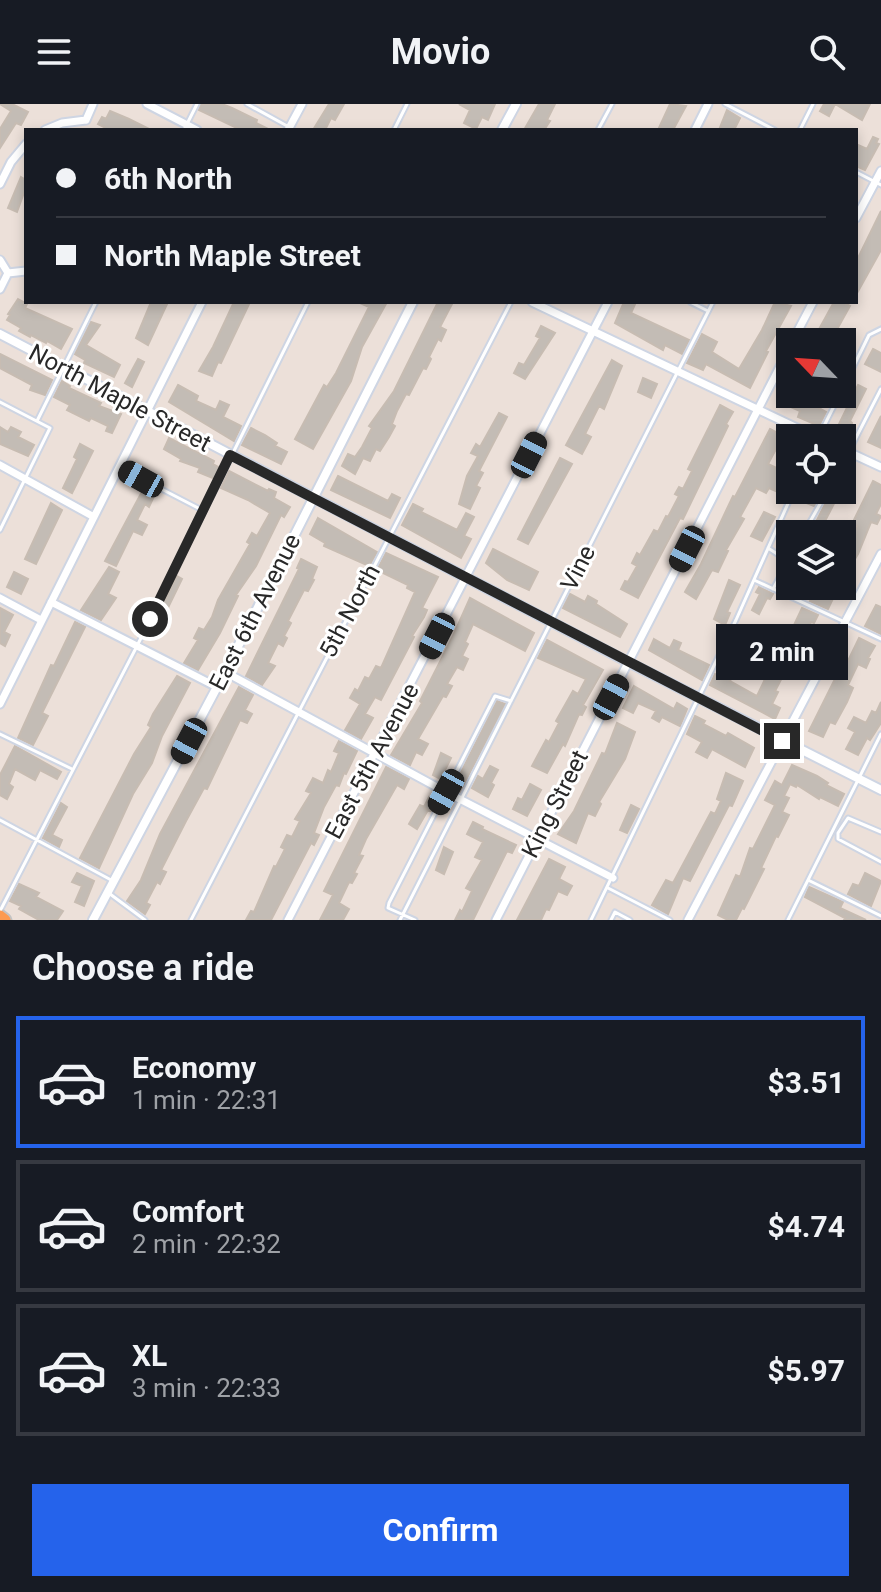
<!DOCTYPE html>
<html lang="en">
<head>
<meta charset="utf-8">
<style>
	:root { --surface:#171b24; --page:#242831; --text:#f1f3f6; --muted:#9ea1a6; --line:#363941; --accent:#2563eb }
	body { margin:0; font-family:Roboto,sans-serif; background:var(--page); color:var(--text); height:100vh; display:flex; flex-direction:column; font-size:30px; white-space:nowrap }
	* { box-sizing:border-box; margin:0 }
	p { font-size:26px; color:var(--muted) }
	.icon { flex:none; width:44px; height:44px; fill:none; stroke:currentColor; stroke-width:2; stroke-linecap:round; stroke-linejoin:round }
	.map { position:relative; height:816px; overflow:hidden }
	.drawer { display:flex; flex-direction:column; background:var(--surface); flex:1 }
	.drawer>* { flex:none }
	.banner { position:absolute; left:24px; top:24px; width:834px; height:176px; border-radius:0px; box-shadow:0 4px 12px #0003; display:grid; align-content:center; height:176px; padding:0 32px; background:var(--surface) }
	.needle { width:52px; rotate:295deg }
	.fabs { position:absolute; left:776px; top:224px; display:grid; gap:16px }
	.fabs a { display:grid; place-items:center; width:80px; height:80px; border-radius:0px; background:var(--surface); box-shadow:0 4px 12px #0003; font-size:40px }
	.end { position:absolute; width:36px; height:36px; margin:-18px; border:10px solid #282828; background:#fff; box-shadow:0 0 0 4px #fff }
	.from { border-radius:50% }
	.bubble { position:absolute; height:56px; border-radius:0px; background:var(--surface); box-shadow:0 4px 12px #0003; font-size:26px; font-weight:700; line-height:56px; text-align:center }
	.car { position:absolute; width:24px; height:48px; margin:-24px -12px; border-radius:10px; box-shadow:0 0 6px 2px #0007; background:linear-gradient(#222 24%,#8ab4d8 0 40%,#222 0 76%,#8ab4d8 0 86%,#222 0) }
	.banner b { display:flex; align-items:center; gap:28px; height:76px; font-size:30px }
	.banner b+b { border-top:2px solid var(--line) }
	.banner i { width:20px; height:20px; background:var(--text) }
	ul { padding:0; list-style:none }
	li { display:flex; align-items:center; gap:24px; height:132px; margin:0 16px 12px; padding:0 16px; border:4px solid var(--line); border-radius:0px }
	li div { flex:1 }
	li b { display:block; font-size:30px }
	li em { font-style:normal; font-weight:700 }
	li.current { border-color:var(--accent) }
	li>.icon { width:72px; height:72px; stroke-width:1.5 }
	h2 { padding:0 32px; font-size:36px; line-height:96px }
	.cta { display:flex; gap:16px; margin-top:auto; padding:16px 32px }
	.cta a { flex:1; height:92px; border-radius:0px; background:var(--accent); color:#fff; font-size:32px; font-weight:700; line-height:92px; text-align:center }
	header { display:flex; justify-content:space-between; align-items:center; height:104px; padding:0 32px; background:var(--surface); font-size:36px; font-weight:700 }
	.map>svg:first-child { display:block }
	.building { fill:#c3bcb5; stroke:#c7bcb2; stroke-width:2 }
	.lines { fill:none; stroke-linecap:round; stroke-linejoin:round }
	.service-casing { stroke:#ced5e3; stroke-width:7 }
	.minor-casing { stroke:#ced5e3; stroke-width:11 }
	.tertiary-casing { stroke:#ced5e3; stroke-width:12 }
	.trunk-casing { stroke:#c3c3c3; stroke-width:15 }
	.service { stroke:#fff; stroke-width:3 }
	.minor { stroke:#fff; stroke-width:7 }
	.tertiary { stroke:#fff; stroke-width:8 }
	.trunk { stroke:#fc9a50; stroke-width:11 }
	.route { stroke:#282828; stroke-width:10 }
	.labels { text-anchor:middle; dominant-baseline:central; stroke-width:6; stroke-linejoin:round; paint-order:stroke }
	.street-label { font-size:24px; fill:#282828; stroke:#fff }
</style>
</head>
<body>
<header><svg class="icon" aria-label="menu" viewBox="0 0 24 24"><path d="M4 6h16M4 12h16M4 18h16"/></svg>Movio<svg class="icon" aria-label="search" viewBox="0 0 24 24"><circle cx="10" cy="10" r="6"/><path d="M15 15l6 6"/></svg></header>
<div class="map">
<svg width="881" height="816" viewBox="0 0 881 816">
	<rect width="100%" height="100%" fill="#ece0d9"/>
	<path class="building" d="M0,0h12l16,8 -7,13 -5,-2 -16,25v-19l11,-18z
		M201,0h21l10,4 25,12 -1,3 14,7h-29l-42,-20z
		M329,0h15l-9,16 -4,-2 -6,12h-12z
		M459,0h36l-7,16 -6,-3 -6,12 -12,-6 6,-13z
		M539,0h16l-8,16 3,1 -6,9h-20z
		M670,0l16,2 -13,24h-15z
		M824,0h46l-8,16 -27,-16 -6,12 -9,-5z
		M727,6l13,8 -6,12h-15z
		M110,7l19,8 22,11h-48l1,-3 -6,-3 4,-7 4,2z
		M873,33l5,2 -2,4 3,1 -14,26 -9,-4v-22l11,5z
		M21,73l5,3v7l-9,25 -9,-4z
		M881,107v39l-25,45v-33z
		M18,195l9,5 -2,4 47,21 -11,20 -14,-8 -1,2 -15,-8 -1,2 -11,-6 2,-3 -14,-8 3,-5 -2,-1z
		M151,198l16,2 -19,41 -12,-7z
		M234,198h16l-29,61 -3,-1 -6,14 -13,-5 14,-24z
		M358,198h29l-25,45 -11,34 -38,68 -18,-10 29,-54 3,2 9,-14 33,-66z
		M438,198h15l-13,25 6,3 -5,11 -3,-2 -9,18 2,2 -5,10 -3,-1 -14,27 -3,-1 -9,17 -5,13 3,2 -6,11 -9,14 -4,-2 -6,12 -7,-3 -8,16 -13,-8 6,-12 7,3 7,-10 10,-19 -3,-2 25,-35z
		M624,198h12l-5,11 58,27 -7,14 -17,-9 -2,5 -48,-27z
		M775,198l16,4 -25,45 2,1 -18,36 -44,-24 -3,6 -16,-7 15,-29 15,8 -5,10 27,17 23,-39z
		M834,198h9l7,4 -20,36h-18z
		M91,218l9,3 -14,20 34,20 -6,12 -30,-14 1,-3 -10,-6z
		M541,222l14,7 -30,46 -11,-6 5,-10 5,2 16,-27 -4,-2z
		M873,245l8,4v19l-16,-8z
		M0,250l52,26 -7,15 -15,-5 2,-5 -32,-17z
		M138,255l6,3 -12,25 -7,-4z
		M612,256l10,6 -18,43 -5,-3 -14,28 6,3 -9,17 -16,-9z
		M643,274l14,6 -6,14 -13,-6z
		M62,277l8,5 -1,2 32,15 -2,3 22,8 -9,19 -6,-2 2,-5 -17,-8 -2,3 -22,-11 3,-5 -16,-8z
		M178,281l20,11 -2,5 20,9 4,-9 9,4 -6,12 18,9 -7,15 -65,-39z
		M858,281l8,4 -16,32 2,2 -3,6 -10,-5z
		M788,290h17l-2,5 23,13 -7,14 -21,-9 2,-6 -16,-7z
		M720,301l13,7 -7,12 2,2 -45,93 -3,-1 -42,80 -17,-9 4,-8 3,1 9,-16 -5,-3 5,-10 3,2 14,-25 4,2 8,-16 2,1 11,-21 -4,-2 4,-7 4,2 9,-18 -4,-2z
		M499,309l8,4 -28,54 4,2 -7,13 4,2 -10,21 -11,-5 8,-28 11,-20 -7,-3 5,-9 4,3z
		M881,312v32l-13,-6z
		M0,323l8,5 3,-5 10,5 -3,5 16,8 -6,11 -28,-12z
		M251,324l14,7 12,8 -2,3 12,6 -6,12 -39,-19z
		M770,325l13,7 -15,28 17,8 5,-9v23l-5,-3 -5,10 -11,-5 -3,5 -10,-5 -16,29 4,2 -18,31 2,1 -10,21 -6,-2 -16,29 -11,-7 16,-28 32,-68 2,1z
		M169,334l45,23 -1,3 7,4 -5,11 -17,-7 2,-4 -20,-7 1,-2 -17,-10z
		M80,340l13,7 -21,42 -9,-5 14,-29 -3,-2z
		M560,354l12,6 -44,80 -10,-5z
		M229,367l39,20 1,-2 7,3 -2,6 16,9 -6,10 -3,-2 -25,51 -20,29 2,1 -18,37 -22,37 -14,-7 14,-23 -4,-2 5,-10 5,2 8,-13 6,-17 32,-56 -3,-2 5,-9 5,3 13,-23 -22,-13 -27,-12z
		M338,372l50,25 4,-7 8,4 -10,20 -59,-28z
		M873,377l8,4v19l-5,10 5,2 -4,8 -6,-2 -13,32 -16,26v-28l15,-26 -5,-2z
		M145,382l11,6 -7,15 -4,-3 -8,16 10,5 -5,10 -9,-4 -17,35 -11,-5z
		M800,386h23l-9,16 -18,-7z
		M832,386h9l-17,33 -7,-3z
		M51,399l11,7 -26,54 -11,-5z
		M413,400l10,5 -2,3 36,18 9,-17 8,4 -10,19 7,3 -10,19 -59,-33z
		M764,408l11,5 -13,24 -11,-5z
		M318,414l59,34 -8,14 -45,-20 1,-3 -15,-9z
		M493,445l45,23 -9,18 -22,-10 -21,-17z
		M386,449l52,24 -16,31 5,2 -3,7 -12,19 2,1 -33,63 -6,-3 -10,17 8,4 -12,21 -16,-9 15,-26 -10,-6 5,-9 3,2 7,-14 4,2 7,-13 5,2 34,-76 -8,-4 1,-3 -31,-15z
		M301,455l16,8 -5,12 2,1 -6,11 -4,-1 -16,31 3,2 -7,13 3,2 -4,8 -5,-3 -10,20 7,3 -13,19 -16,-9 53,-107 -2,-1z
		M109,463l10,5 -11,22 8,4 -15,22 -20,-10z
		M14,468l14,7 -7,15 -14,-7z
		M177,472l5,3 -18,37 -6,-3z
		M729,476l11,5 -13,27 3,1 -5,12 -11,-6z
		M820,482h19l-11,23 -18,-8z
		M759,483l14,7 -3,5 -3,-1 -8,16 -7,-4 8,-16 -4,-2z
		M570,490l15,8 3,-6 9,5 -1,3 31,20 -7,13 -57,-29z
		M470,494l64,35 -9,18 -52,-27 -8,18 3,2 -6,12 6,3 -5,11 -6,-3 -10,17 5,2 -6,11 -3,-1 -25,43 10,5 -6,11 -6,-3 -6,13 -19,-10 31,-52 -2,-2 33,-65z
		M876,501l5,2v27l-16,-8z
		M0,504l13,7 -9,17 6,3 -5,11 -5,-3z
		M802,504l16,7 -4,8 -3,-1 -36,69 3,1 -6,12 8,4 -5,11 -65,-34 5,-11 6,3 8,-14 9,5 -8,13 27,15 9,-19 -5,-3 5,-9 6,3 9,-18 -16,-10 5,-9 17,9z
		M75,518l10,5 -43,86 6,3 -15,29 -15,-7 29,-64 4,-9 3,1z
		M859,534l16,8 -7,12 2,1 -4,9 -8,-4 -10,21 5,3 -6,14 -12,22 -5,-2 -7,15 -14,-6 34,-68 3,2z
		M654,535l16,9 4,-8 7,3 -3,7 31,15 -7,15 -53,-30z
		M547,536l56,30 -20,35 3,2 -4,8 -3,-1 -14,32 -2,-2 -16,29 -15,-7 14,-26 3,2 10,-19 -3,-2 17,-30 5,3 8,-15 -48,-21z
		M177,572l13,7 -28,53 -10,27 -19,31 -34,74 -19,-10 54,-104 17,-27 -3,-2 5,-11z
		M634,582l40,23 3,-6 10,6 -7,17 -18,-9 -3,5 -7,-4 4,-7 -18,-8 -5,10 -10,-5z
		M239,583l14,8 -8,15 7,4 -5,9 -7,-3 -33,69 -3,-1 -18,33 -25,49 5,2 -6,12 -3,-2 -11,21 4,2 -5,9 -18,-13 14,-21 19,-46z
		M497,597l8,3 -45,88 -7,-4z
		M881,598v21l-11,17 -3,-2 -9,17 -12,-6 9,-17 -7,-4 6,-11 12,6 6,-12 4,2z
		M695,612l10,5 -2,3 23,12 2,-3 26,15 -9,19 -33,-18 -5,9 -11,-6 6,-10 -15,-8z
		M617,619l18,9 -10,27 -26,43 2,2 -6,12 -7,-3 -12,30 -18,-9 16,-23 28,-58 3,1z
		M339,637l18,10 -11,23 -2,-1 -5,13 -3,-1 -12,22 -10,26 5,2 -5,10 -3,-2 -40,77h-25l5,-9 3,1 20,-46 2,1 9,-18 -4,-2 6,-12 5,2 8,-16 -5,-2 16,-26 -5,-2 7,-13 10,5 5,-13 3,2 8,-19 -5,-2z
		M15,642l46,26 -4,7 -17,-9 -5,10 -20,-11 -6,15 4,3 -6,12 -7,-4v-20z
		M441,649l10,5 -7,14 6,3 -4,7 -13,-7z
		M792,661l25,11 11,7 -2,2 18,9 -6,12 -18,-9 -1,2 -22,-14 -1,2 -6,-3 -6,12 5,2 -7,14 7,3 -11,22 -2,-1 -15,32 3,1 -20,40 -2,-1 -6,12h-8l-10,-5 18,-40 4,2 10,-29 3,1 22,-44 -10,-5 10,-19 7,4z
		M490,662l8,4 -7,13 3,2 -6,12 -16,-9 6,-12 5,3z
		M386,663l23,12 -5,10 -7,-4 -31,54 -7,16 4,1 -9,17 3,1 -5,9 -3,-1 -10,21 10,6 -6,11h-23l13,-25 -9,-4z
		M726,669l17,8 -11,25 -3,-1 -39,76 -7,-3 -15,36 -16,-9 14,-25 7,3 38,-71 4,2 6,-13 -4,-2z
		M530,680l11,6 -14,26 -14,-7 5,-11 4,2z
		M429,693l7,4 -5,10 -7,-3 4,2 -11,19 -8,-5 11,-19 4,2z
		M61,699l6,4 -15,28 10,5 -3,7 -16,-9z
		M631,701l8,4 -12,24 -7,-3z
		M473,718l10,5 -1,2 34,16 -4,8 -5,-2 -34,69h-18l5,-10 2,2 10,-21 -6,-3 16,-28 -7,-3 8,-15 -16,-8z
		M444,743l9,5 -9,22 -8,-4z
		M549,755l16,8 -6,12 13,7 -5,9 -9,-4 -9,19 -3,-1 -5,11h-24z
		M77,769l17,8 -10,25 -9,-4 7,-16 -10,-4z
		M865,769l16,8 -10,25 -23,-12 5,-10 6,2z
		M19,780l20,9 -3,4 27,14 -6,9h-18l-20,-11 2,-3 -11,-5z
		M809,783l34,15 -3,6 26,12h-22l1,-2 -40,-21z"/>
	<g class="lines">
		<defs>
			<path id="service" d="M247,0l42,23
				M725,0l50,26
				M184,26l13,-26
				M394,26l13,-26
				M598,26l14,-26
				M800,26l13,-26
				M856,68l25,13
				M690,198l18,9
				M842,286l27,-55 12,-6
				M0,298l50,26 -50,102
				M37,317l59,-119
				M818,334l22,-44
				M842,361l39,-76
				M119,363l83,43
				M803,430l25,-44
				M768,444l20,13
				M754,476l127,59
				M773,485l17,-31
				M0,630l72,35
				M0,716l113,61
				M881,728l-33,-14 -10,15v6l43,23
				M808,776l73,36
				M608,784l62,32
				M110,790l35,26
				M0,807l137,-265 171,-344
				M191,816l320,-618
				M400,816l313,-618
				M415,816l-27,-12 1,-5 106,-207 16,5
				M591,816l145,-300 58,-130
				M611,816l4,-8 15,8
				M788,816l93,-186"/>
			<path id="minor" d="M147,0l50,26
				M86,16l7,-16
				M45,26l17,-7 24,-3
				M288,26l14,-26
				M695,26l13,-26
				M0,80l11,-22 15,-18
				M856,114l25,-47
				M0,156l8,13
				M8,169l18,-2
				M0,185l8,-16
				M532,198l286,136
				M792,238l21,-40
				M842,345l39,18
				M0,361l94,52
				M0,494l41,22
				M51,498l166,85
				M225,568l221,120 167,86
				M0,600l202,-402
				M288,816l320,-618
				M496,816l294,-573
				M688,816l193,-366"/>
			<path id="tertiary" d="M502,26l14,-26
				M0,230l628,328 253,128
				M93,816l132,-248 188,-370"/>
			<path id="trunk" d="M0,812l5,4"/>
		</defs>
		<use href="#service" class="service-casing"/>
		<use href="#minor" class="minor-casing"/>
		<use href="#tertiary" class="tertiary-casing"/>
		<use href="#trunk" class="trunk-casing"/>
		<use href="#service" class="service"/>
		<use href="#minor" class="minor"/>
		<use href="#tertiary" class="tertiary"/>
		<use href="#trunk" class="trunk"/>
	</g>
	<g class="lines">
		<path class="route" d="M150,515l80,-164 552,286"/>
	</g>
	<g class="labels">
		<g class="street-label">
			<text transform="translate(120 294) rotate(28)">North Maple Street</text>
			<text transform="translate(578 464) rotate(-63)">Vine</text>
			<text transform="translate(350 507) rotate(-62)">5th North</text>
			<text transform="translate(255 508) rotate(-63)">East 6th Avenue</text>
			<text transform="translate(372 657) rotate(-62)">East 5th Avenue</text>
			<text transform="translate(555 700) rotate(-63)">King Street</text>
		</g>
	</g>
</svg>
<div class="fabs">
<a><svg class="needle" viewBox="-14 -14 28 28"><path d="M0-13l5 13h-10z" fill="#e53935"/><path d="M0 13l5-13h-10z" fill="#9ea1a6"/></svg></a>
<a><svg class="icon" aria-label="locate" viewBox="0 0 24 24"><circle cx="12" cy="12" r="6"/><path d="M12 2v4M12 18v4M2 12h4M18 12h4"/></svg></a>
<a><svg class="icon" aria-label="layers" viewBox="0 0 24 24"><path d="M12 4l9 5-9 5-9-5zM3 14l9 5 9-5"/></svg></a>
</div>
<i class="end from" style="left:150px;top:515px"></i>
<i class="end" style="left:782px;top:637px"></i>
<div class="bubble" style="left:716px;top:520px;width:132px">2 min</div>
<i class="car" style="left:529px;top:351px;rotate:27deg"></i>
<i class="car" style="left:141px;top:375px;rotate:299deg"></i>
<i class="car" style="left:687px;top:445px;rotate:207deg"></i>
<i class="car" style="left:437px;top:532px;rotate:207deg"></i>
<i class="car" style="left:611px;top:593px;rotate:28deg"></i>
<i class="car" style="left:189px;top:637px;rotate:208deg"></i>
<i class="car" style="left:446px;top:688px;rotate:209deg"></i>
<div class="banner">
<b><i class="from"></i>6th North</b>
<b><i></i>North Maple Street</b>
</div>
</div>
<section class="drawer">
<h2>Choose a ride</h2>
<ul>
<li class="current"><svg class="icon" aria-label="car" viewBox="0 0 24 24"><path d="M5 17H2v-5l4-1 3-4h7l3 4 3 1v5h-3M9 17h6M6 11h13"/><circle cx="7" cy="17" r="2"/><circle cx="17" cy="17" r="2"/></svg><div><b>Economy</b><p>1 min · 22:31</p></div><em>$3.51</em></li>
<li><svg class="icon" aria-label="car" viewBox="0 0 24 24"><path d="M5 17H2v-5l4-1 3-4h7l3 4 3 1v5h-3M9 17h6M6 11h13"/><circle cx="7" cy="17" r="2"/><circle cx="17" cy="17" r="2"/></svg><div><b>Comfort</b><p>2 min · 22:32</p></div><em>$4.74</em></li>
<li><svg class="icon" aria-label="car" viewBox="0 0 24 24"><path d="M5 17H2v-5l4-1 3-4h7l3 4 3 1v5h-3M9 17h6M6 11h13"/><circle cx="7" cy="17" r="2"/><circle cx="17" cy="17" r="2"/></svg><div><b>XL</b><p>3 min · 22:33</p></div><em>$5.97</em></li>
</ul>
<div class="cta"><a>Confirm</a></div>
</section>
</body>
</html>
